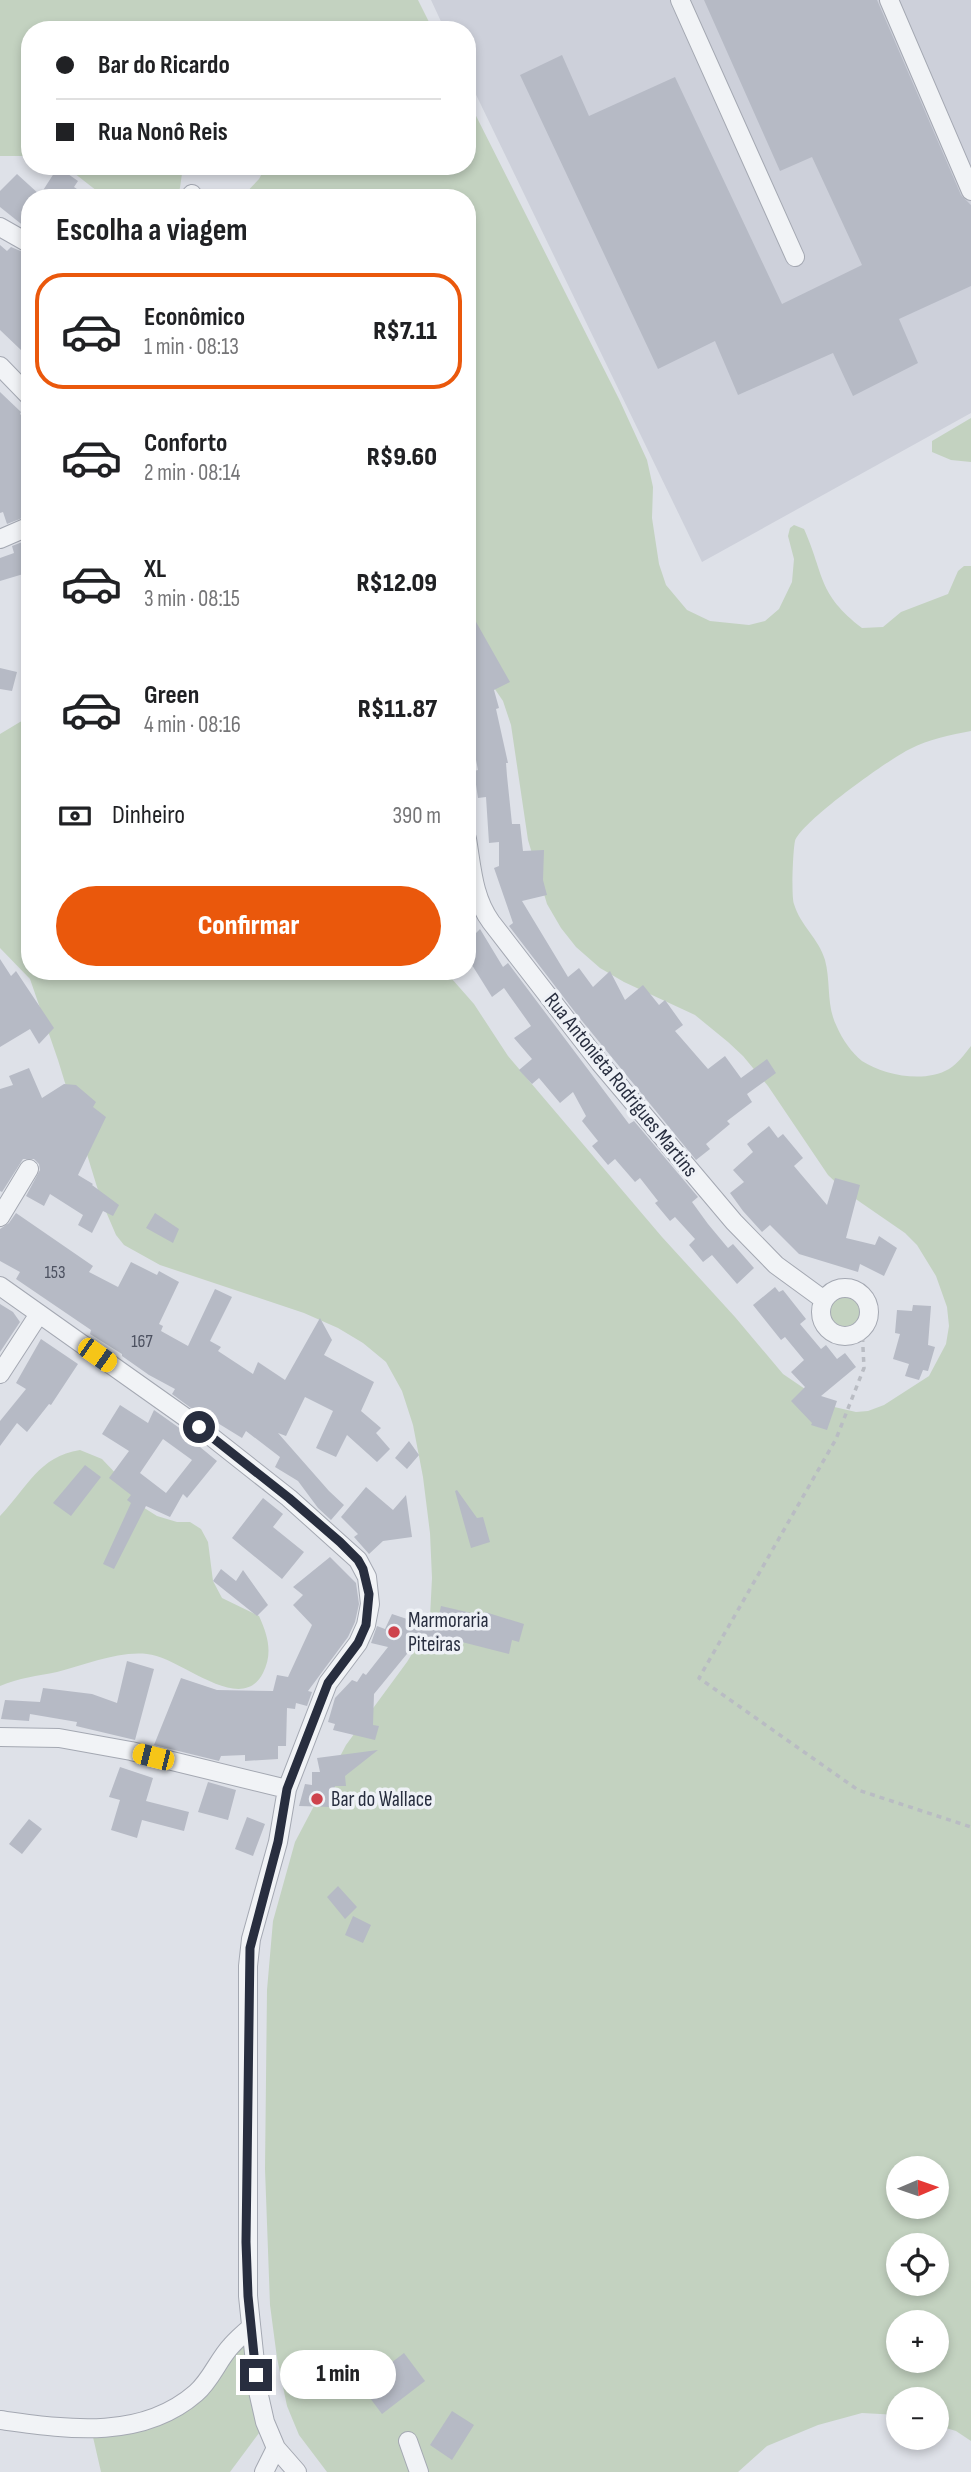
<!DOCTYPE html>
<html lang="pt">
<head>
<meta charset="utf-8">
<style>
	:root { --surface:#fff; --page:#f6f6f6; --text:#202124; --muted:#757577; --line:#e0e0e0; --accent:#ea580c }
	body { margin:0; font-family:"Sofia Sans Condensed",sans-serif; background:var(--page); color:var(--text); height:100vh; display:flex; flex-direction:column; font-size:26px; white-space:nowrap }
	* { box-sizing:border-box; margin:0 }
	p { font-size:23px; color:var(--muted) }
	.icon { flex:none; width:38px; height:38px; fill:none; stroke:currentColor; stroke-width:2; stroke-linecap:round; stroke-linejoin:round }
	.map { position:relative; flex:1; overflow:hidden }
	.details { position:absolute; left:21px; top:189px; width:455px; height:791px; display:flex; flex-direction:column; background:var(--surface); border-radius:28px; box-shadow:0 4px 10px #0003 }
	.details>* { flex:none }
	.banner { position:absolute; left:21px; top:21px; width:455px; height:154px; border-radius:28px; box-shadow:0 4px 10px #0003; display:grid; align-content:center; height:154px; padding:0 35px; background:var(--surface) }
	.needle { width:46px; rotate:88deg }
	.buttons { position:absolute; left:886px; top:2156px; display:grid; gap:14px }
	.buttons a { display:grid; place-items:center; width:63px; height:63px; border-radius:50%; background:var(--surface); box-shadow:0 4px 10px #0003; font-size:35px }
	.end { position:absolute; width:32px; height:32px; margin:-16px; border:9px solid #282e3f; background:#fff; box-shadow:0 0 0 4px #fff }
	.from { border-radius:50% }
	.bubble { position:absolute; height:49px; border-radius:24px; background:var(--surface); box-shadow:0 4px 10px #0003; font-size:23px; font-weight:800; line-height:49px; text-align:center }
	.car { position:absolute; width:21px; height:42px; margin:-21px -10px; border-radius:9px; box-shadow:0 0 5px 2px #0007; background:linear-gradient(#f5c518 24%,#345 0 40%,#f5c518 0 76%,#345 0 86%,#f5c518 0) }
	.banner b { display:flex; align-items:center; gap:24px; height:66px; font-size:26px }
	.banner b+b { border-top:2px solid var(--line) }
	.banner i { width:18px; height:18px; background:var(--text) }
	ul { padding:0; list-style:none }
	li { display:flex; align-items:center; gap:21px; height:116px; margin:0 14px 10px; padding:0 21px; border:4px solid transparent; border-radius:28px }
	li div { flex:1 }
	li b { display:block; font-size:26px }
	li em { font-style:normal; font-weight:800 }
	li.selected { border-color:var(--accent) }
	li>.icon { width:63px; height:63px; stroke-width:1.5 }
	h2 { padding:0 35px; font-size:32px; line-height:84px }
	.pay { display:flex; align-items:center; gap:18px; height:77px; padding:0 35px; font-size:26px }
	.pay p { margin-inline-start:auto }
	.cta { display:flex; gap:14px; margin-top:auto; padding:14px 35px }
	.cta a { flex:1; height:80px; border-radius:42px; background:var(--accent); color:#fff; font-size:28px; font-weight:800; line-height:80px; text-align:center }
	.map>svg:first-child { display:block }
	.built { fill:#cdd0da }
	.green { fill:#c3d2c0; fill-rule:evenodd }
	.building { fill:#b6bac5; fill-rule:evenodd }
	.lines { fill:none; stroke-linecap:round; stroke-linejoin:round }
	.minor-casing { stroke:#a4a8b2; stroke-width:20 }
	.path { stroke:#b9bcc3; stroke-width:3.5; stroke-dasharray:5 5; stroke-linecap:butt }
	.minor { stroke:#f1f3f6; stroke-width:18 }
	.route { stroke:#282e3f; stroke-width:9 }
	.poi-dot { fill:#ce434d; stroke:#eef1f6; stroke-width:2.5 }
	.labels { text-anchor:middle; dominant-baseline:central; stroke-width:7; stroke-linejoin:round; paint-order:stroke }
	.number-label { font-size:18px; fill:#4c5160 }
	.street-label { font-size:21px; fill:#282e3f; stroke:#eef1f6 }
	.poi-label { font-size:21px; fill:#282e3f; stroke:#eef1f6; text-anchor:start }
</style>
</head>
<body>
<div class="map">
<svg width="971" height="2472" viewBox="0 0 971 2472">
	<rect width="100%" height="100%" fill="#dee1e8"/>
	<path class="built" d="M431,0h540v413l-269,149 -235,-486v-46h-22z"/>
	<path class="green" d="M0,0h418l15,30h-403v126h-30z
		M467,98l152,301 28,61 6,27 -1,31 7,46 7,21 21,25 23,11 39,4 16,-4 14,-12 13,-27 2,-23 -6,-23 2,-8 4,-3 10,4c21,47 13,64 58,99l21,-1 18,-15 47,-18 10,-23 6,-5h7v165c-20,4 -42,8 -61,18 -21,10 -108,72 -115,92 -2,9 -4,55 -1,63 6,21 25,35 31,56 6,22 1,46 12,67 5,12 15,26 25,34 23,15 63,22 87,8 9,-6 15,-14 22,-23v1395l-15,-10 -20,-6v-26h-38v16l-36,-2 -44,12 -51,21 -29,26h-411l-28,-37 -12,-29 -10,-48 -7,-53 -5,-136 2,-179 6,-69 22,-79 51,-97 61,-83 19,-31 4,-14 2,-39 -2,-45 -7,-56 -10,-52 -11,-34 -16,-29 -23,-19 -25,-15 -34,-15 -144,-48 -36,-20 -8,-10 -15,-35 -43,-140 -28,-81 -30,-31v-214l30,-18v255h415l29,33 34,52 154,181 73,80 48,57 47,32 26,6 12,-1 16,-6 45,-29 17,-32 3,-18 -2,-19 -11,-31 -19,-31 -12,-12 -58,-40 -19,-18 -60,-89 -25,-30 -15,-14 -33,-27 -71,-33 -24,-14 -24,-21 -15,-19 -14,-24 -19,-64 -17,-115 -8,-24 -36,-53v-450h-226l18,-19 7,-13h201zM898,2168h38v39h-38zM898,2245h38v39h-38zM898,2322h38v39h-38z
		M65,166h118l-3,22 -5,10h-69z
		M971,418v44l-20,-2 -19,-8v-11z
		M825 1312a19 19 0 1 1 38 0a19 19 0 1 1-38 0Z
		M80,1450l22,9 18,19 18,26 19,12 20,6h13l11,7 7,13 5,39 9,17 37,18c9,20 14,37 4,57 -22,44 -84,-17 -116,-19 -30,-3 -61,11 -90,18 -20,4 -38,6 -57,14v-170c27,-28 39,-60 80,-66z
		M245,2343l14,90 -29,39h-129l-8,-35 53,-11z"/>
	<path class="building" d="M704,0h173l84,195 10,10v81l-72,33 19,44 -65,33 -20,-43 -95,42 -23,-54 -57,28 -138,-294 42,-20 27,61 86,-39 107,227 80,-39 -50,-108 -32,14z
		M58,167l20,14 -4,6 16,11h-60v33l-30,-24v-16l17,-17 23,21z
		M0,245l7,6 4,-4 19,8v84l-9,11 -21,-20z
		M0,392l21,20 -1,2 10,9v92l-23,9 -4,-12 -3,1z
		M30,539v33l-30,9v-23l14,-5 -2,-7z
		M467,606l43,76 -16,8 5,18 -3,1 12,54h-2l1,13 5,48h8l3,27 21,-1 -1,30 4,15 -25,6 46,76 11,-9 14,19 17,-16 15,29 18,-15 16,20 6,-5 18,25 -8,6 33,38 17,-13 16,22 26,-19 9,14 -29,21 5,8 -25,19 3,3 -24,20 4,5 -14,11 -118,-144 -69,-90 4,-3 -19,-55 5,-2v-24l-10,1 -3,-46 -8,1 -4,-27 4,-1 -11,-56z
		M0,668l17,4 -5,19 -12,-2z
		M467,926l8,8 5,-5 23,38 5,-4 121,161 5,-3 64,76 -6,5 16,22 20,24 5,-4 21,24 -17,16 -25,-29 -9,7 -14,-17 6,-6 -20,-22 -5,4 -15,-18 3,-2 -18,-23 -5,4 -20,-23 -7,6 -16,-19 6,-5 -16,-20 4,-5 -13,-24 -13,11 -21,-25 -7,6 -13,-14 13,-11 -18,-21 17,-12 -27,-38 -12,9 -25,-40z
		M0,959l11,17 5,-5 38,57 -15,16 -9,-15 -30,18z
		M29,1068l13,30 22,-14 12,1 20,17 -3,5 13,10 -28,58 15,9 -1,1 27,20 -6,11 -10,-5 -11,22 -14,-8 5,-10 -33,-21 -6,12 -18,-10 14,-26 -1,-6 -5,-5h-11l-21,33 -2,-1v-102l13,-4 -4,-9z
		M769,1126l9,12 5,-4 20,24 -9,8 33,39 8,-27 25,7 -14,53 29,7 4,-9 18,12 -13,28 -24,-12 -2,8 -59,-18 -29,-29 -8,7 -19,-21 -13,-18 14,-11 -11,-12 20,-18 -6,-8z
		M16,1213l77,53 -4,6 29,15 13,-25 26,13 2,-4 20,11 -20,42 4,2 -2,5 27,15 27,-57 17,8 -22,44 11,6 -3,4 35,23 5,-12 27,18 35,-62 12,22 -8,15 50,27 -13,29 20,17 -5,5 14,16 -13,13 -30,-27 -11,22 -20,-9 17,-37 -28,-14 -19,39 -8,-3 51,58 15,14 -13,15 -13,-12 -20,-27 -23,-14 5,-10 -34,-26 -4,7 -26,-16 -2,3 -42,-31 3,-5 -26,-14 -27,-19v-2l-32,-20 1,-4 -75,-51 4,-7 -20,-11v-32l9,-6z
		M155,1213l24,16 -6,14 -27,-15z
		M775,1287l4,5 4,-2 23,29 -6,5 21,25 5,-4 11,14 8,-6 11,14 -35,29 16,5 -10,29 -16,-5 1,-2 -21,-22 14,-14 -14,-15 13,-12 -19,-23 -4,3 -28,-35z
		M0,1304l13,8 7,10 -20,30z
		M913,1305l18,1 -3,39 7,2 -7,24 -5,-1 -4,10 -14,-4 4,-12 -16,-5 7,-25 -5,-1 2,-23 15,1z
		M41,1339l37,25 -27,41 -2,-1 -22,28 -10,-9 -17,23v-25l26,-32 -10,-6z
		M120,1405l28,18 6,-13 48,34 -2,3 17,14 -30,37 -4,-4 -13,23 -24,-11 -32,63 -11,-5 28,-61 -4,-3 4,-5 -22,-17 20,-27 -27,-17zM163,1439l29,21 -26,33 -26,-20z
		M409,1441l10,14 -12,14 -12,-11z
		M85,1465l16,12 -30,39 -18,-13z
		M366,1487l27,23 13,-15 6,42 -29,4 -14,13 -15,-17 4,-3 -17,-17z
		M457,1490l20,28 6,-1 7,25 -19,6 -16,-57z
		M263,1498l20,16 -10,13 31,25 -22,27 -50,-41z
		M330,1557l26,26 3,21 -4,18 -7,15 -40,54 4,1 -5,14 -11,-3 -1,6 -8,-1 -1,38h-8v13l-33,2v-6l-24,1 -2,5 -65,-16 27,-67 36,12 56,1 4,-16 11,2 24,-52 -19,-20 10,-10 -10,-8z
		M221,1569l15,12 7,-11 25,35 -11,11 -44,-35z
		M441,1606l43,10 1,-4 39,12 -5,18 -7,-2 -3,14 -55,-14 -2,9 -32,-6 -2,7 -7,-1 -37,45 -1,31 6,1 -4,14 -42,-10 2,-6 -7,-2 7,-24 17,-18 5,2 6,-9 3,2 22,-28 -17,-4 6,-17 8,3 7,-15 15,5v3l29,6z
		M127,1661l27,8 -19,71 -59,-14 1,-4 -47,-8 -1,7 -28,-2 4,-19 35,2 3,-14 49,6 25,9z
		M378,1750l-33,26 1,10h-11l-5,21 -31,-1 6,-22 7,1v-13h8l-3,-14z
		M120,1767l33,11 -7,23 43,11 -5,19 -42,-11 -5,18 -26,-8 9,-30 -11,-3z
		M208,1782l28,8 -8,30 -30,-8z
		M247,1817l18,7 -12,32 -18,-7z
		M29,1819l13,10 -20,25 -13,-10z
		M338,1886l19,21 -12,12 -18,-22z
		M353,1916l18,9 -8,18 -18,-8z
		M404,2353l21,28 -43,33 -21,-28z
		M452,2411l22,14 -22,35 -22,-15z"/>
	<g class="lines">
		<defs>
			<path id="minor" d="M680,0l115,257
				M889,0l82,191
				M189,198l3,-4
				M0,227l30,17
				M0,366l30,31
				M0,539l30,-13
				M467,839c5,29 6,58 24,83l109,141 134,159 42,43 48,35
				M0,1217l29,-48
				M0,1286l199,141 90,71 69,62 9,17 3,27 -4,21 -8,18 -30,40 -41,106 -9,53 -27,97 -3,27v330l10,95 7,31 11,26 21,24
				M821 1312a24 24 0 1 1 48 0a24 24 0 1 1-48 0Z
				M0,1374l39,-60
				M0,1737l59,1 72,13 156,38
				M0,2420c66,9 141,21 196,-27 15,-13 22,-33 35,-47 6,-7 13,-13 20,-19
				M408,2441l11,31
				M264,2472l12,-24"/>
		</defs>
		<use href="#minor" class="minor-casing"/>
		<path class="path" d="M862,1327l2,41 -28,71 -137,239 159,112 113,37"/>
		<use href="#minor" class="minor"/>
	</g>
	<g class="lines">
		<path class="route" d="M199,1427l90,71 51,44 18,18 5,9 6,25 -3,31 -8,18 -30,40 -41,106 -9,53 -28,106 -4,294 2,54 8,79"/>
	</g>
	<g class="poi-dot">
		<circle cx="394" cy="1632" r="7"/>
		<circle cx="317" cy="1799" r="7"/>
	</g>
	<g class="labels">
		<g class="number-label">
			<text x="55" y="1272">153</text>
			<text x="142" y="1341">167</text>
		</g>
		<g class="street-label">
			<text transform="translate(621 1085) rotate(51)">Rua Antonieta Rodrigues Martins</text>
		</g>
		<g class="poi-label">
			<text x="408" y="1620">Marmoraria<tspan x="408" dy="24">Piteiras</tspan></text>
			<text x="331" y="1799">Bar do Wallace</text>
		</g>
	</g>
</svg>
<div class="buttons">
<a><svg class="needle" viewBox="-14 -14 28 28"><path d="M0-13l5 13h-10z" fill="#e53935"/><path d="M0 13l5-13h-10z" fill="#757577"/></svg></a>
<a><svg class="icon" aria-label="locate" viewBox="0 0 24 24"><circle cx="12" cy="12" r="6"/><path d="M12 2v4M12 18v4M2 12h4M18 12h4"/></svg></a>
<a>+</a>
<a>−</a>
</div>
<i class="end from" style="left:199px;top:1427px"></i>
<i class="end" style="left:256px;top:2375px"></i>
<div class="bubble" style="left:280px;top:2350px;width:116px">1 min</div>
<i class="car" style="left:97px;top:1355px;rotate:125deg"></i>
<i class="car" style="left:153px;top:1757px;rotate:284deg"></i>
<div class="banner">
<b><i class="from"></i>Bar do Ricardo</b>
<b><i></i>Rua Nonô Reis</b>
</div>
<section class="details">
<h2>Escolha a viagem</h2>
<ul>
<li class="selected"><svg class="icon" aria-label="car" viewBox="0 0 24 24"><path d="M5 17H2v-5l4-1 3-4h7l3 4 3 1v5h-3M9 17h6M6 11h13"/><circle cx="7" cy="17" r="2"/><circle cx="17" cy="17" r="2"/></svg><div><b>Econômico</b><p>1 min · 08:13</p></div><em>R$7.11</em></li>
<li><svg class="icon" aria-label="car" viewBox="0 0 24 24"><path d="M5 17H2v-5l4-1 3-4h7l3 4 3 1v5h-3M9 17h6M6 11h13"/><circle cx="7" cy="17" r="2"/><circle cx="17" cy="17" r="2"/></svg><div><b>Conforto</b><p>2 min · 08:14</p></div><em>R$9.60</em></li>
<li><svg class="icon" aria-label="car" viewBox="0 0 24 24"><path d="M5 17H2v-5l4-1 3-4h7l3 4 3 1v5h-3M9 17h6M6 11h13"/><circle cx="7" cy="17" r="2"/><circle cx="17" cy="17" r="2"/></svg><div><b>XL</b><p>3 min · 08:15</p></div><em>R$12.09</em></li>
<li><svg class="icon" aria-label="car" viewBox="0 0 24 24"><path d="M5 17H2v-5l4-1 3-4h7l3 4 3 1v5h-3M9 17h6M6 11h13"/><circle cx="7" cy="17" r="2"/><circle cx="17" cy="17" r="2"/></svg><div><b>Green</b><p>4 min · 08:16</p></div><em>R$11.87</em></li>
</ul>
<div class="pay"><svg class="icon" aria-label="cash" viewBox="0 0 24 24"><path d="M3 7h18v10H3z"/><circle cx="12" cy="12" r="2"/></svg>Dinheiro<p>390 m</p></div>
<div class="cta"><a>Confirmar</a></div>
</section>
</div>
</body>
</html>
